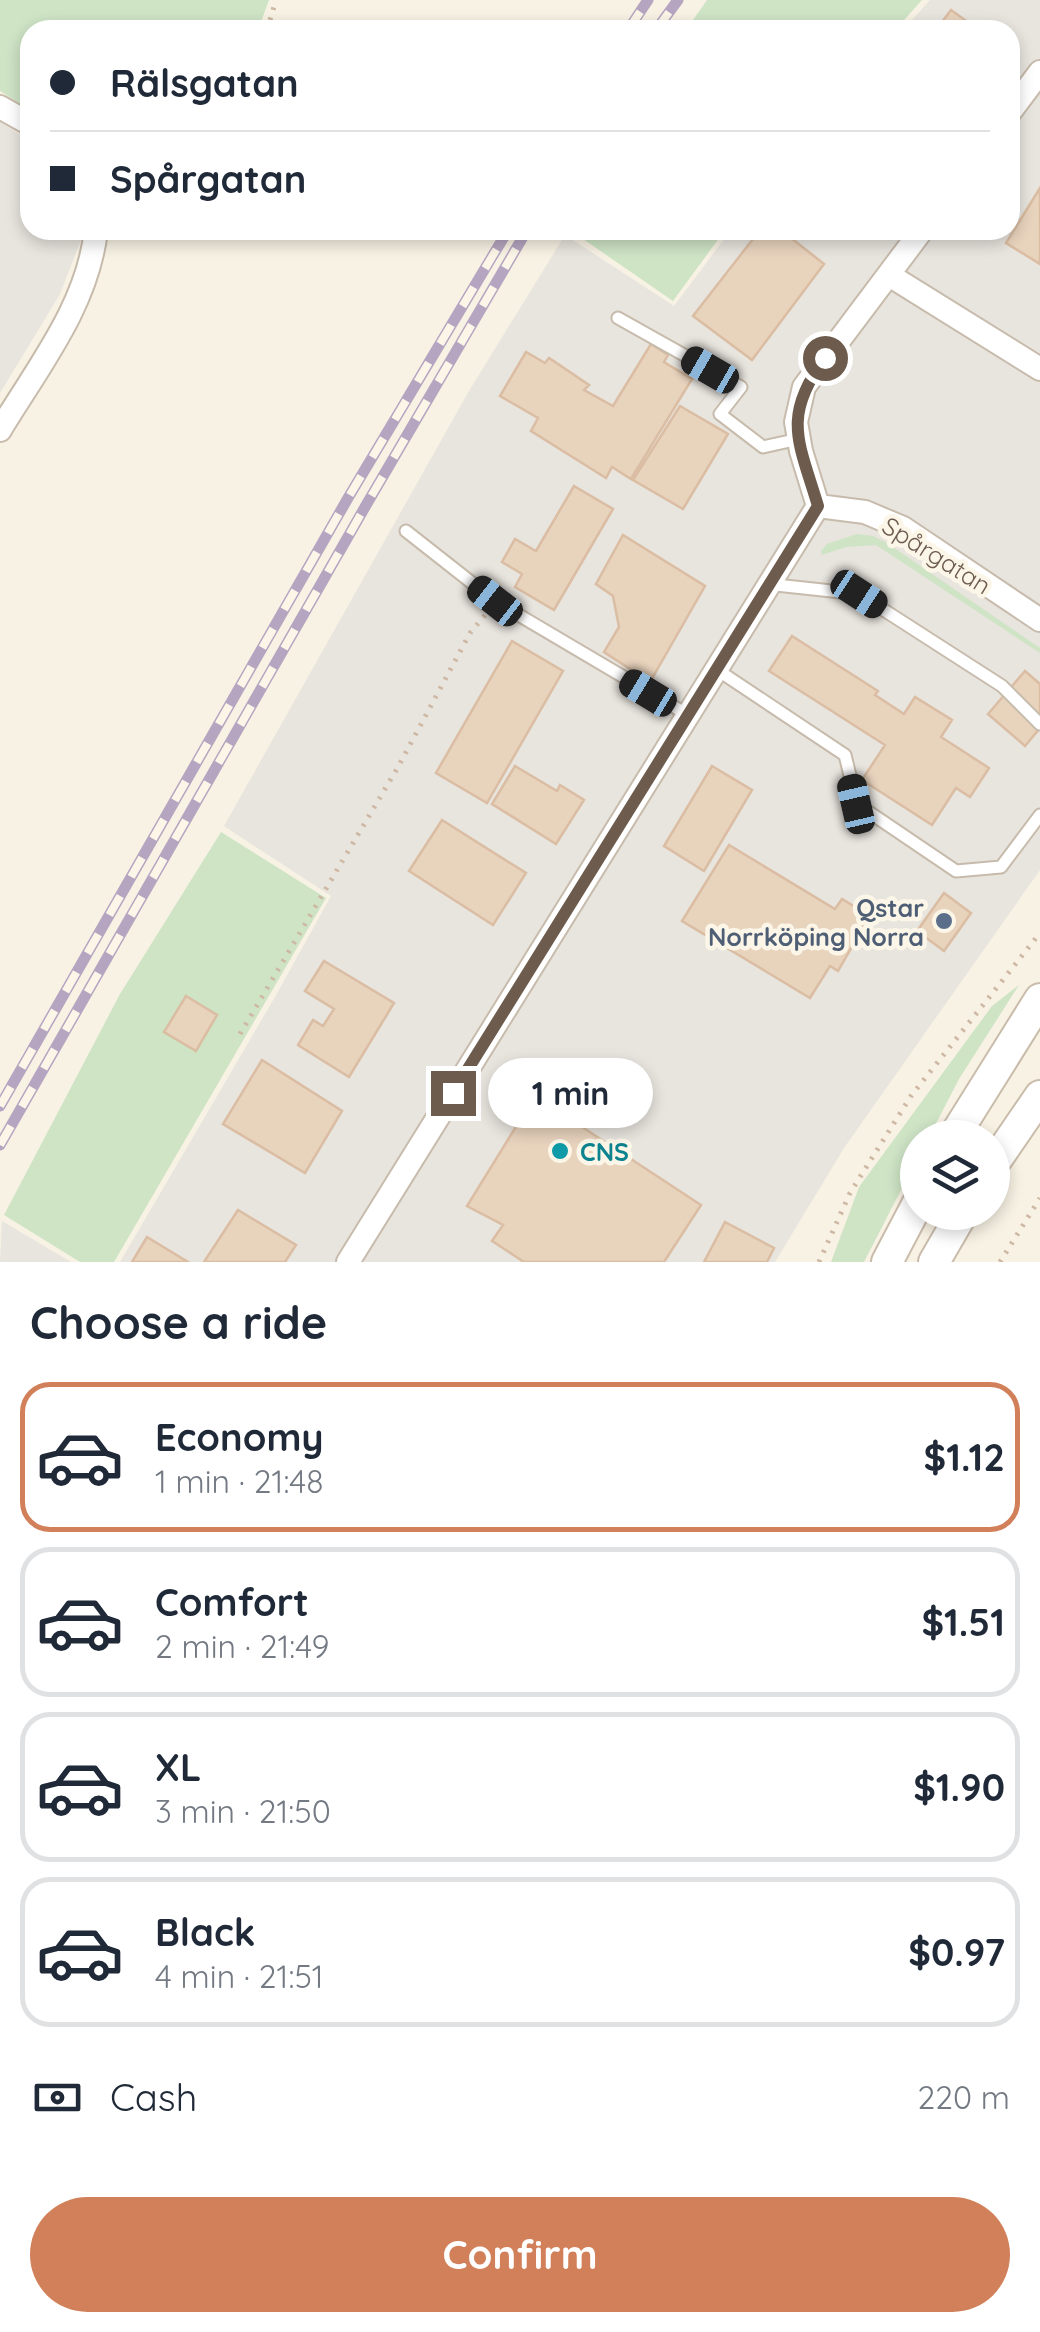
<!DOCTYPE html>
<html lang="en">
<head>
<meta charset="utf-8">
<style>
	:root { --surface:#fff; --page:#f2f2f3; --text:#1f2937; --muted:#747a83; --line:#e0e1e3; --accent:#d28059 }
	body { margin:0; font-family:Quicksand,sans-serif; background:var(--page); color:var(--text); height:100vh; display:flex; flex-direction:column; font-size:38px; white-space:nowrap }
	* { box-sizing:border-box; margin:0 }
	p { font-size:32px; color:var(--muted) }
	.icon { flex:none; width:55px; height:55px; fill:none; stroke:currentColor; stroke-width:2; stroke-linecap:round; stroke-linejoin:round }
	.map { position:relative; height:1262px; overflow:hidden }
	.side { display:flex; flex-direction:column; background:var(--surface); flex:1 }
	.side>* { flex:none }
	.hud { position:absolute; left:20px; top:20px; width:1000px; height:220px; border-radius:30px; box-shadow:0 5px 15px #0003; display:grid; align-content:center; height:220px; padding:0 30px; background:var(--surface) }
	.tools { position:absolute; left:900px; top:1120px; display:grid; gap:20px }
	.tools a { display:grid; place-items:center; width:110px; height:110px; border-radius:50%; background:var(--surface); box-shadow:0 5px 15px #0003; font-size:50px }
	.end { position:absolute; width:45px; height:45px; margin:-22px; border:12px solid #6d5c4d; background:#fff; box-shadow:0 0 0 5px #fff }
	.from { border-radius:50% }
	.bubble { position:absolute; height:70px; border-radius:35px; background:var(--surface); box-shadow:0 5px 15px #0003; font-size:32px; font-weight:800; line-height:70px; text-align:center }
	.car { position:absolute; width:30px; height:60px; margin:-30px -15px; border-radius:12px; box-shadow:0 0 8px 2px #0007; background:linear-gradient(#222 24%,#8ab4d8 0 40%,#222 0 76%,#8ab4d8 0 86%,#222 0) }
	.hud b { display:flex; align-items:center; gap:35px; height:95px; font-size:38px }
	.hud b+b { border-top:2px solid var(--line) }
	.hud i { width:25px; height:25px; background:var(--text) }
	ul { padding:0; list-style:none }
	li { display:flex; align-items:center; gap:30px; height:150px; margin:0 20px 15px; padding:0 10px; border:5px solid var(--line); border-radius:30px }
	li div { flex:1 }
	li b { display:block; font-size:38px }
	li em { font-style:normal; font-weight:800 }
	li.current { border-color:var(--accent) }
	li>.icon { width:90px; height:90px; stroke-width:1.5 }
	h2 { padding:0 30px; font-size:45px; line-height:120px }
	.pay { display:flex; align-items:center; gap:25px; height:110px; padding:0 30px; font-size:38px }
	.pay p { margin-inline-start:auto }
	.action { display:flex; gap:20px; margin-top:auto; padding:20px 30px }
	.action a { flex:1; height:115px; border-radius:60px; background:var(--accent); color:#fff; font-size:40px; font-weight:800; line-height:115px; text-align:center }
	.map>svg:first-child { display:block }
	.industrial { fill:#e8e4de }
	.green { fill:#cee4c5 }
	.building { fill:#e8d3bd; stroke:#dabda2; stroke-width:2.5 }
	.lines { fill:none; stroke-linecap:round; stroke-linejoin:round }
	.service-casing { stroke:#c7bbac; stroke-width:15 }
	.minor-casing { stroke:#c7bbac; stroke-width:26 }
	.secondary-casing { stroke:#cabcab; stroke-width:34 }
	.path { stroke:#ceb8a3; stroke-width:5; stroke-dasharray:2.5 8; stroke-linecap:butt }
	.service { stroke:#fff; stroke-width:11 }
	.minor { stroke:#fff; stroke-width:22 }
	.secondary { stroke:#fff; stroke-width:30 }
	.rail-casing { stroke:#b6a5c0; stroke-width:11 }
	.rail { stroke:#fcf6e9; stroke-width:8; stroke-dasharray:22; stroke-linecap:butt }
	.route { stroke:#6d5c4d; stroke-width:12 }
	.service-dot { fill:#5c6f8a; stroke:#fcf6e9; stroke-width:4 }
	.culture-dot { fill:#0f9aa8; stroke:#fcf6e9; stroke-width:4 }
	.labels { text-anchor:middle; dominant-baseline:central; stroke-width:9; stroke-linejoin:round; paint-order:stroke }
	.street-label { font-size:25px; fill:#6d5c4d; stroke:#fcf6e9 }
	.service-label { font-size:25px; font-weight:bold; fill:#4e5e75; stroke:#fcf6e9; text-anchor:end }
	.culture-label { font-size:25px; font-weight:bold; fill:#0d838f; stroke:#fcf6e9; text-anchor:start }
</style>
</head>
<body>
<div class="map">
<svg width="1040" height="1262" viewBox="0 0 1040 1262">
	<rect width="100%" height="100%" fill="#f8f2e4"/>
	<path class="industrial" d="M930,0h110v870l-196,278 -69,114h-655l155,-265 56,-101 -107,-70 245,-435 96,-156 109,71 57,-76h279v-200h-107z
		M0,122l30,19v89h51v10l-21,54 -60,99z
		M2,1221l69,41h-71z"/>
	<path class="green" d="M0,0h269l-11,30h-228v80l-30,-19z
		M707,0h215l-27,30h-209z
		M570,230h155l-52,71z
		M857,534l16,2 14,7 153,105v5l-164,-108 -30,2 -24,8 -1,-4 6,-7z
		M221,832l105,66 -212,364h-34l-76,-47 116,-221z
		M1019,985l-60,94 -30,58 -11,1 -1,21 -53,103h-33l28,-75 133,-181z"/>
	<path class="building" d="M951,10l28,20h-43z
		M1040,188v76l-34,-21z
		M760,230h21l43,34 -72,96 -59,-44z
		M651,344l17,11 -4,7 28,17 -61,100 -19,-12 -6,11 -75,-47 7,-13 -38,-22 26,-44 19,11 4,-5 40,27 -5,5 29,16z
		M680,406l48,28 -45,75 -50,-29z
		M574,486l39,23 -59,101 -39,-23 7,-13 -20,-12 13,-23 21,12z
		M623,535l82,51 -55,96 -46,-30 15,-25 -6,-31 -17,-12z
		M792,636l86,55 -3,4 29,19 11,-17 37,23 -11,17 48,31 -19,29 -14,-9 -24,37 -70,-45 23,-35 -116,-74z
		M512,641l51,30 -76,132 -51,-30z
		M1025,671l15,13v44l-15,18 -37,-32z
		M515,766l42,25 3,-6 24,15 -28,44 -64,-40z
		M712,766l40,24 -48,81 -40,-25z
		M442,820l84,53 -33,52 -84,-54z
		M729,845l106,64 7,-10 23,14 1,9 -28,49 -8,-5 -20,32 -128,-77z
		M944,893l27,20 -27,38 -27,-20z
		M324,961l70,42 -45,74 -51,-32 15,-25 10,6 11,-17 -29,-18z
		M186,996l31,19 -21,36 -32,-19z
		M262,1060l80,51 -37,62 -82,-49z
		M535,1096l166,109 -37,57h-140l-32,-21 11,-16 -36,-19z
		M238,1210l58,35 -11,17h-81z
		M725,1222l49,26 -7,14h-63z
		M147,1237l41,25h-56z"/>
	<g class="lines">
		<defs>
			<path id="service" d="M618,318l123,69 -21,27 43,33 36,-8
				M406,531l89,70 193,114
				M767,584l92,10 143,92 38,38
				M716,669l129,86 12,49 99,67 45,-4 39,-52"/>
			<path id="minor" d="M0,107l30,17
				M1010,112l30,-40
				M889,275l151,94
				M0,430c38,-63 88,-125 96,-200
				M818,506l-17,-55 -5,-29 8,-35 118,-157
				M348,1262l470,-756 47,6 38,16 137,92"/>
			<path id="secondary" d="M953,1138l87,-139
				M992,1166l48,-70
				M887,1262l31,-59
				M934,1262l29,-50"/>
		</defs>
		<use href="#service" class="service-casing"/>
		<use href="#minor" class="minor-casing"/>
		<use href="#secondary" class="secondary-casing"/>
		<path class="path" d="M267,30l9,-30
			M240,1034l158,-267 72,-134 16,-19
			M819,1262l31,-69 61,-97 129,-163
			M1000,1262l40,-64"/>
		<use href="#service" class="service"/>
		<use href="#minor" class="minor"/>
		<use href="#secondary" class="secondary"/>
		<defs>
			<path id="rail" d="M628,30l20,-30
				M656,30l22,-30
				M0,1106l348,-608 160,-268
				M0,1145l365,-638 162,-277"/>
		</defs>
		<use href="#rail" class="rail-casing"/>
		<use href="#rail" class="rail"/>
	</g>
	<g class="lines">
		<path class="route" d="M453,1093l365,-587c-19,-64 -37,-89 7,-148"/>
	</g>
	<circle class="service-dot" cx="944" cy="921" r="10"/>
	<circle class="culture-dot" cx="560" cy="1151" r="10"/>
	<g class="labels">
		<g class="street-label">
			<text transform="translate(937 555) rotate(32)">Spårgatan</text>
		</g>
		<g class="service-label">
			<text x="924" y="907">Qstar<tspan x="924" dy="29">Norrköping Norra</tspan></text>
		</g>
		<g class="culture-label">
			<text x="580" y="1151">CNS</text>
		</g>
	</g>
</svg>
<div class="tools">
<a><svg class="icon" aria-label="layers" viewBox="0 0 24 24"><path d="M12 4l9 5-9 5-9-5zM3 14l9 5 9-5"/></svg></a>
</div>
<i class="end from" style="left:825px;top:358px"></i>
<i class="end" style="left:453px;top:1093px"></i>
<div class="bubble" style="left:488px;top:1058px;width:165px">1 min</div>
<i class="car" style="left:710px;top:370px;rotate:300deg"></i>
<i class="car" style="left:859px;top:594px;rotate:123deg"></i>
<i class="car" style="left:495px;top:601px;rotate:308deg"></i>
<i class="car" style="left:648px;top:693px;rotate:301deg"></i>
<i class="car" style="left:856px;top:804px;rotate:347deg"></i>
<div class="hud">
<b><i class="from"></i>Rälsgatan</b>
<b><i></i>Spårgatan</b>
</div>
</div>
<section class="side">
<h2>Choose a ride</h2>
<ul>
<li class="current"><svg class="icon" aria-label="car" viewBox="0 0 24 24"><path d="M5 17H2v-5l4-1 3-4h7l3 4 3 1v5h-3M9 17h6M6 11h13"/><circle cx="7" cy="17" r="2"/><circle cx="17" cy="17" r="2"/></svg><div><b>Economy</b><p>1 min · 21:48</p></div><em>$1.12</em></li>
<li><svg class="icon" aria-label="car" viewBox="0 0 24 24"><path d="M5 17H2v-5l4-1 3-4h7l3 4 3 1v5h-3M9 17h6M6 11h13"/><circle cx="7" cy="17" r="2"/><circle cx="17" cy="17" r="2"/></svg><div><b>Comfort</b><p>2 min · 21:49</p></div><em>$1.51</em></li>
<li><svg class="icon" aria-label="car" viewBox="0 0 24 24"><path d="M5 17H2v-5l4-1 3-4h7l3 4 3 1v5h-3M9 17h6M6 11h13"/><circle cx="7" cy="17" r="2"/><circle cx="17" cy="17" r="2"/></svg><div><b>XL</b><p>3 min · 21:50</p></div><em>$1.90</em></li>
<li><svg class="icon" aria-label="car" viewBox="0 0 24 24"><path d="M5 17H2v-5l4-1 3-4h7l3 4 3 1v5h-3M9 17h6M6 11h13"/><circle cx="7" cy="17" r="2"/><circle cx="17" cy="17" r="2"/></svg><div><b>Black</b><p>4 min · 21:51</p></div><em>$0.97</em></li>
</ul>
<div class="pay"><svg class="icon" aria-label="cash" viewBox="0 0 24 24"><path d="M3 7h18v10H3z"/><circle cx="12" cy="12" r="2"/></svg>Cash<p>220 m</p></div>
<div class="action"><a>Confirm</a></div>
</section>
</body>
</html>
